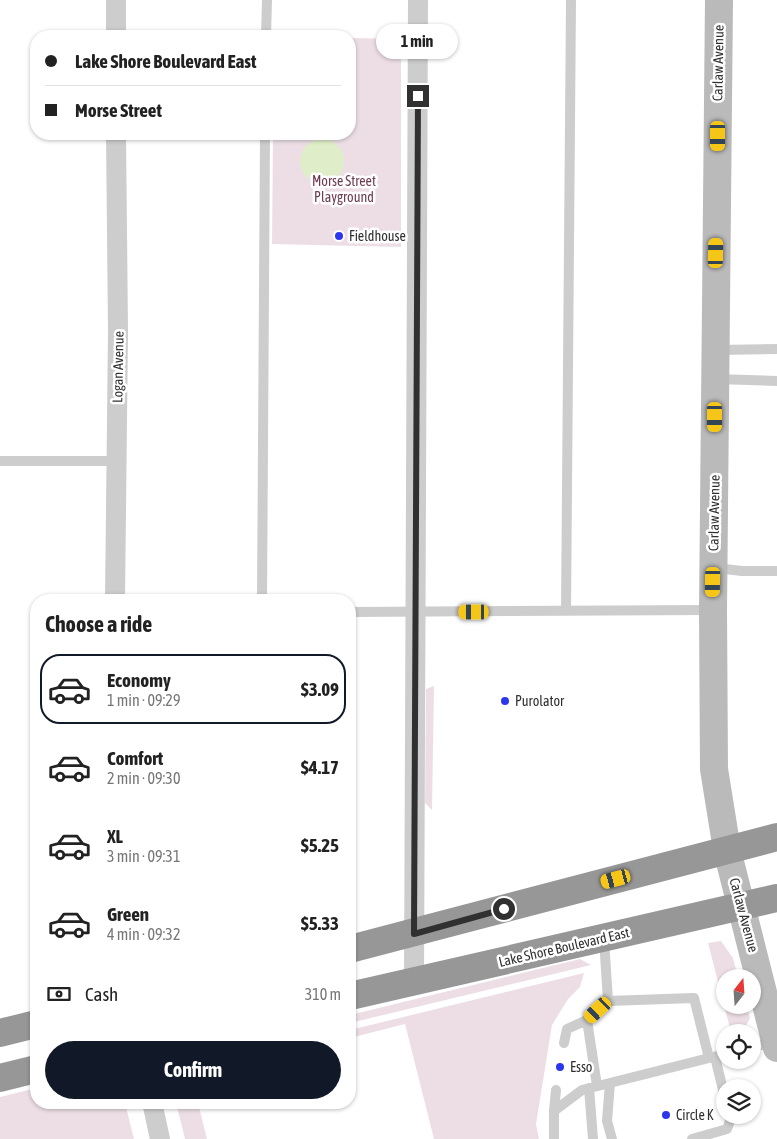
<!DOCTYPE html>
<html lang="en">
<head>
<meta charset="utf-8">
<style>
	:root { --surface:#fff; --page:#f2f2f2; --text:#222; --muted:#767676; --line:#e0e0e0; --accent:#111827 }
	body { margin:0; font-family:"Asap Condensed",sans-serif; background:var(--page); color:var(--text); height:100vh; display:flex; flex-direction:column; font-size:19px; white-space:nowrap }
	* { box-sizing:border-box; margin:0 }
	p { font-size:16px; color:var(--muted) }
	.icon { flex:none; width:28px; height:28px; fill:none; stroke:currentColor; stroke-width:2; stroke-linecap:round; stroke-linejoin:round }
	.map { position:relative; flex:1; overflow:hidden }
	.details { position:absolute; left:30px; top:594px; width:326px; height:515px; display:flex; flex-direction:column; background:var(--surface); border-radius:20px; box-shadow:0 1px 4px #0004 }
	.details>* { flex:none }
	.top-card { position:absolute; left:30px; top:30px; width:326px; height:110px; border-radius:20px; box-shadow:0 1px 4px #0004; display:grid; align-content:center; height:110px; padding:0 15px; background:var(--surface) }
	.needle { width:32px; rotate:17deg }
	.controls { position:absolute; left:716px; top:969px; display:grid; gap:10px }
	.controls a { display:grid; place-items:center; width:45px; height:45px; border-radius:50%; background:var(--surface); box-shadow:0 1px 4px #0004; font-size:25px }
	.end { position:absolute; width:22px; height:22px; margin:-11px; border:6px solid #303030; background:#fff; box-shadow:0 0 0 2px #fff }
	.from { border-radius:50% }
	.bubble { position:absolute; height:35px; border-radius:18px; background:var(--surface); box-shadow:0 1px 4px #0004; font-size:16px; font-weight:700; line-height:35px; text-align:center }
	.car { position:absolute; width:15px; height:30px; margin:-15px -8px; border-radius:6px; box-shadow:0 0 4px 1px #0007; background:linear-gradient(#f5c518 24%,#345 0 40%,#f5c518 0 76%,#345 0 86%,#f5c518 0) }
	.top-card b { display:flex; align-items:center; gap:18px; height:48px; font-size:19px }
	.top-card b+b { border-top:1px solid var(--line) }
	.top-card i { width:12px; height:12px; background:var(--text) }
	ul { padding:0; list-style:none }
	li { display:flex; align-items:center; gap:15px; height:70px; margin:0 10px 8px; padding:0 5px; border:2px solid transparent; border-radius:20px }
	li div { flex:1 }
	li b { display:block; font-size:19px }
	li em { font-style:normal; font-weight:700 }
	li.active { border-color:var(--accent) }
	li>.icon { width:45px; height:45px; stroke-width:1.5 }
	h2 { padding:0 15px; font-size:22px; line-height:60px }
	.pay { display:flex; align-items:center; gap:12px; height:55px; padding:0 15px; font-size:19px }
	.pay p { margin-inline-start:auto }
	.primary-button { display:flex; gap:10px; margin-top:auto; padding:10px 15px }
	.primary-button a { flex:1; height:58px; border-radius:30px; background:var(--accent); color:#fff; font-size:20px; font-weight:700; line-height:58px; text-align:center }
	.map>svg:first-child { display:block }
	.green { fill:#eddee6 }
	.water { fill:#dfeec9 }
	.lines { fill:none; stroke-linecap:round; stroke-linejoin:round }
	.lane { stroke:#cdcdcd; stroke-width:10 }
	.street { stroke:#cdcdcd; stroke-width:20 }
	.secondary { stroke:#bababa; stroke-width:28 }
	.highway { stroke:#979797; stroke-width:28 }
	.route { stroke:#303030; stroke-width:6 }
	.poi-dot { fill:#2c36ed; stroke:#fff; stroke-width:2 }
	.labels { text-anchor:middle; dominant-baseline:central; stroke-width:5; stroke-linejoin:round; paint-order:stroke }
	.street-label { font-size:14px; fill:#303030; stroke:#fff }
	.park-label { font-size:14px; fill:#6e3b52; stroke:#fff }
	.poi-label { font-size:14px; fill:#303030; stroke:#fff; text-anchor:start }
</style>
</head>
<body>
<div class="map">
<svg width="777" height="1139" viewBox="0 0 777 1139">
	<rect width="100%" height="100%" fill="#fff"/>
	<path class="green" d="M350,38l51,1v208l-129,-3 1,-110h77z
		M434,686l-2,124 -7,-7 1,-114z
		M721,941l12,17 5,19 -13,1v27h21l4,13c-5,10 -7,15 -19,14l-23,-89z
		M580,959l11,6 -241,58v-8z
		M584,973l-4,14 -12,12 -16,26 -16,99 3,15h-105l-29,-115 -55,14v-8z
		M36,1088v14l89,1 9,36h-134v-42z
		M176,1103h22l9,36h-22z"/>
	<path class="water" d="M300 161a22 22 0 1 1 44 0a22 22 0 1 1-44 0Z"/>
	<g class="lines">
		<path class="lane" d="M266,36l1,-36
			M716,350l61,-1
			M716,379l61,2
			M0,461h116
			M716,568l26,3h35
			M262,600l3,-466
			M566,611l5,-611
			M350,612l361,-2
			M608,1001l86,-3 15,60
			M564,1043l3,-14 20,-9
			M752,1047l22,-5
			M715,1057l10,41
			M610,1083l-3,38 5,18
			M597,1086l-10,-66 21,-19 -4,-62
			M589,1088l4,51
			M554,1111l2,-21
			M554,1139v-28l28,-21 143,-36
			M692,1139l35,-10 3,-8 -1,-6"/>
		<path class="street" d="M116,36v-36
			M115,600l3,-270 -2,-196
			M414,981l4,-981
			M152,1102l8,37"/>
		<path class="secondary" d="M719,0l-6,610 1,159 13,81 50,198"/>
		<path class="highway" d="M350,949l427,-112
			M350,996l427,-98
			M0,1033l36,-9
			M0,1078l36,-9"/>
	</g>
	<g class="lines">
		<path class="route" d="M418,96l-4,838 90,-25"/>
	</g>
	<g class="poi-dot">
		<circle cx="339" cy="236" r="5"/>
		<circle cx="505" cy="701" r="5"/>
		<circle cx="560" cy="1067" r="5"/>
		<circle cx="666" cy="1115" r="5"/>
	</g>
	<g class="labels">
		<g class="street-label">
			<text transform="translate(718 63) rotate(-89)">Carlaw Avenue</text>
			<text transform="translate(118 367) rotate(-89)">Logan Avenue</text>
			<text transform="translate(714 513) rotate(-89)">Carlaw Avenue</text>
			<text transform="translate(744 915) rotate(75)">Carlaw Avenue</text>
			<text transform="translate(564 947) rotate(-13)">Lake Shore Boulevard East</text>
		</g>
		<g class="park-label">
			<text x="344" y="181">Morse Street<tspan x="344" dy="16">Playground</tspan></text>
		</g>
		<g class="poi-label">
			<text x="349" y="236">Fieldhouse</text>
			<text x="515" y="701">Purolator</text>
			<text x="570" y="1067">Esso</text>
			<text x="676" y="1115">Circle K</text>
		</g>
	</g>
</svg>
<div class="controls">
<a><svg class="needle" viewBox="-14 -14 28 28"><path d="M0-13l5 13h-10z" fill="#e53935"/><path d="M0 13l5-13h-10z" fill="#767676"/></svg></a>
<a><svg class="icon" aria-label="locate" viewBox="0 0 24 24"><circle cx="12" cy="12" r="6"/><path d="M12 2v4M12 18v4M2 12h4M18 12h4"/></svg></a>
<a><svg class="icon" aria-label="layers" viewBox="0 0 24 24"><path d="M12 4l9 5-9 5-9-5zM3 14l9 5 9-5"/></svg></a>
</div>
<i class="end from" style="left:504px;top:909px"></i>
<i class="end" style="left:418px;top:96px"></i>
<div class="bubble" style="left:376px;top:24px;width:82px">1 min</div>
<i class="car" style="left:718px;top:136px;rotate:180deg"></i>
<i class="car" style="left:716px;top:253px;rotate:1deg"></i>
<i class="car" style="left:715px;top:417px;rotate:180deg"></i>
<i class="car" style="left:713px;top:582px;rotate:181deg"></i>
<i class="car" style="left:474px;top:612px;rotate:270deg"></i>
<i class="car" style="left:616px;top:879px;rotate:255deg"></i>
<i class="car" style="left:598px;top:1010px;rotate:227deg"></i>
<div class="top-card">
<b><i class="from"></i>Lake Shore Boulevard East</b>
<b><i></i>Morse Street</b>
</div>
<section class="details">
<h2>Choose a ride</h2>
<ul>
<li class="active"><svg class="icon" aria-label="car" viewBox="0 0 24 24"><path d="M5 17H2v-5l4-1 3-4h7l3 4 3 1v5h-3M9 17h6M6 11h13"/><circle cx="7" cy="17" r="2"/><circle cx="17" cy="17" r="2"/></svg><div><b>Economy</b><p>1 min · 09:29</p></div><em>$3.09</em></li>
<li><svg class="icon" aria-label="car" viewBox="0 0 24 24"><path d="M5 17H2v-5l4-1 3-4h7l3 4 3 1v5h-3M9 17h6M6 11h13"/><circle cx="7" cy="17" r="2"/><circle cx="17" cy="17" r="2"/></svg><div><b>Comfort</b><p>2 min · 09:30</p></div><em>$4.17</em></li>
<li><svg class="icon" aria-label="car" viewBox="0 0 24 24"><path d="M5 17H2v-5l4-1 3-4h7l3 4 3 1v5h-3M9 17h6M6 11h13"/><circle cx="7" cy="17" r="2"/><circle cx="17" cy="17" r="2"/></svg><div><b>XL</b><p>3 min · 09:31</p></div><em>$5.25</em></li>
<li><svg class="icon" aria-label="car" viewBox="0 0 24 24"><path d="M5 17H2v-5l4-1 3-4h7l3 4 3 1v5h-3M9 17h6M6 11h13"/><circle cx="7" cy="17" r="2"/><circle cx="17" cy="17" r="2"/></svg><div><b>Green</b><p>4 min · 09:32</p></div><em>$5.33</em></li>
</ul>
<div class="pay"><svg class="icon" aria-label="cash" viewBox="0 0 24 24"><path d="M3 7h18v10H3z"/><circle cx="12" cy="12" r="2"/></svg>Cash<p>310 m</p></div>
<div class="primary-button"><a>Confirm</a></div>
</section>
</div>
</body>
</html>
